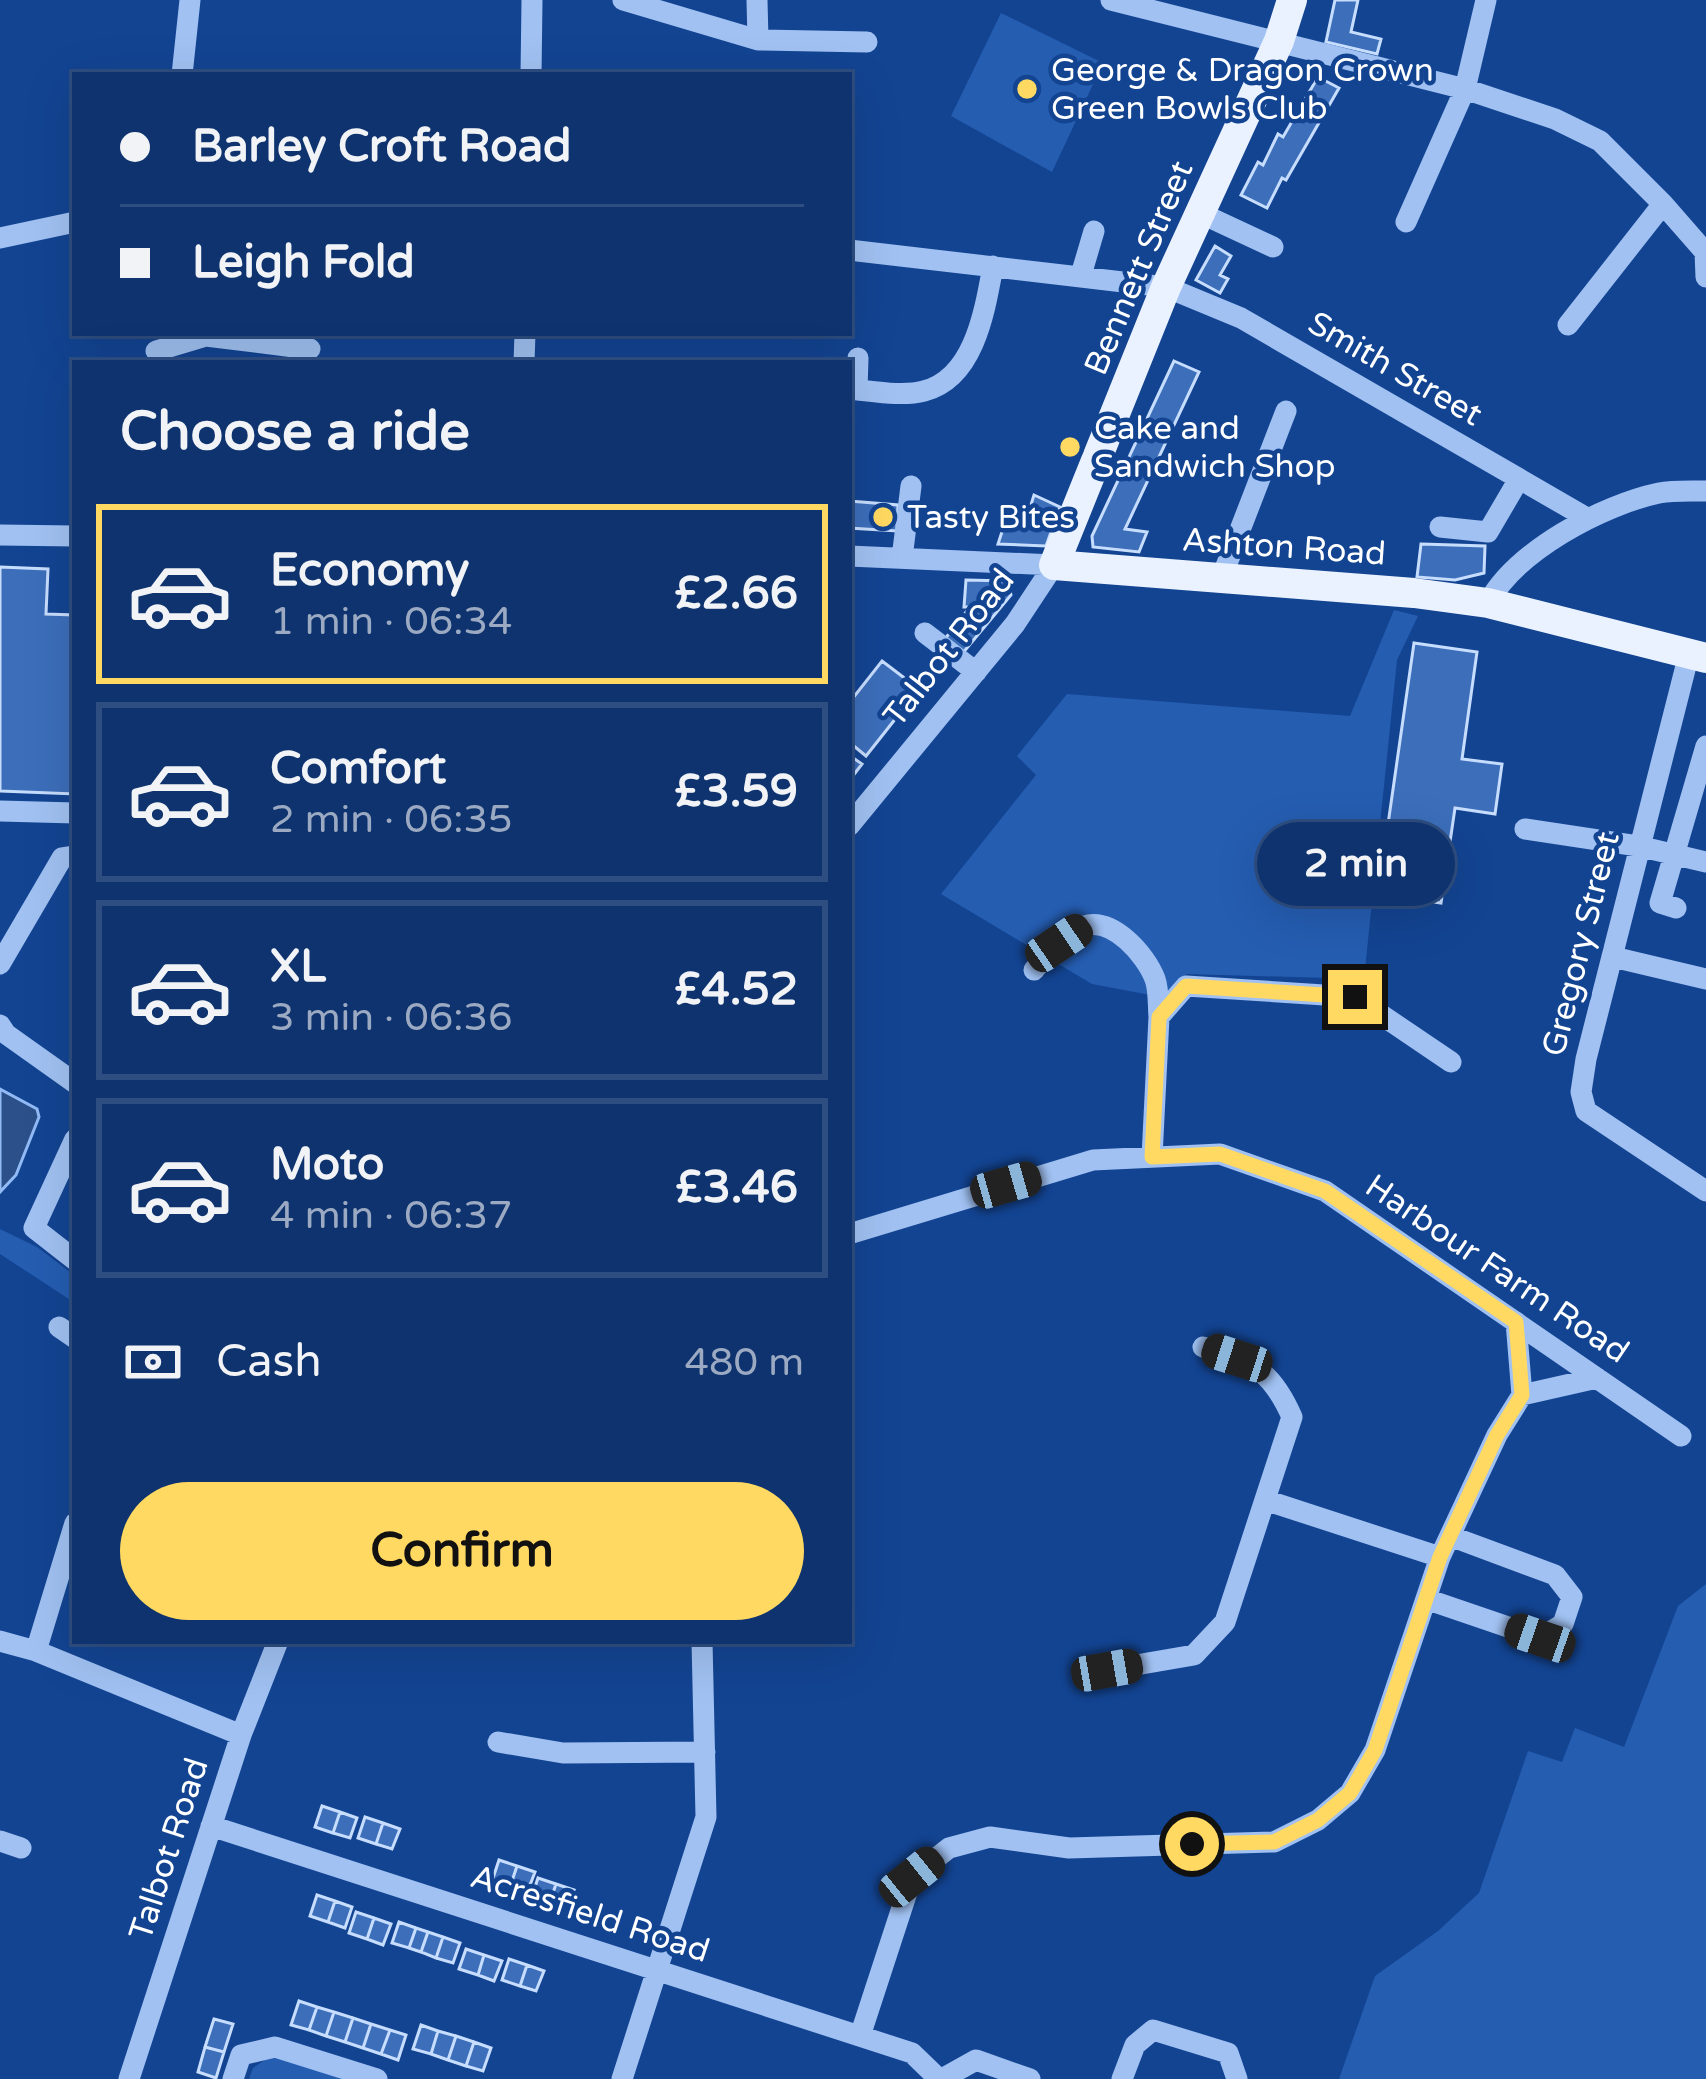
<!DOCTYPE html>
<html lang="en">
<head>
<meta charset="utf-8">
<style>
	:root { --surface:#0e336e; --page:#173b73; --text:#f1f3f6; --muted:#9baac2; --line:#2e4e81; --accent:#ffd961 }
	body { margin:0; font-family:"Varela Round",sans-serif; background:var(--page); color:var(--text); height:100vh; display:flex; flex-direction:column; font-size:45px; white-space:nowrap }
	* { box-sizing:border-box; margin:0 }
	p { font-size:39px; color:var(--muted) }
	.icon { flex:none; width:66px; height:66px; fill:none; stroke:currentColor; stroke-width:2; stroke-linecap:round; stroke-linejoin:round }
	.map { position:relative; flex:1; overflow:hidden }
	.drawer { position:absolute; left:72px; top:360px; width:780px; height:1284px; display:flex; flex-direction:column; background:var(--surface); border-radius:0px; box-shadow:0 12px 48px #0002,0 0 0 3px var(--line) }
	.drawer>* { flex:none }
	.guide { position:absolute; left:72px; top:72px; width:780px; height:264px; border-radius:0px; box-shadow:0 12px 48px #0002,0 0 0 3px var(--line); display:grid; align-content:center; height:264px; padding:0 48px; background:var(--surface) }
	.end { position:absolute; width:54px; height:54px; margin:-27px; border:15px solid #ffd961; background:#111; box-shadow:0 0 0 6px #111 }
	.from { border-radius:50% }
	.bubble { position:absolute; height:84px; border-radius:42px; background:var(--surface); box-shadow:0 12px 48px #0002,0 0 0 3px var(--line); font-size:39px; font-weight:700; line-height:84px; text-align:center }
	.car { position:absolute; width:36px; height:72px; margin:-36px -18px; border-radius:15px; box-shadow:0 0 9px 3px #0007; background:linear-gradient(#222 24%,#8ab4d8 0 40%,#222 0 76%,#8ab4d8 0 86%,#222 0) }
	.guide b { display:flex; align-items:center; gap:42px; height:114px; font-size:45px }
	.guide b+b { border-top:3px solid var(--line) }
	.guide i { width:30px; height:30px; background:var(--text) }
	ul { padding:0; list-style:none }
	li { display:flex; align-items:center; gap:36px; height:180px; margin:0 24px 18px; padding:0 24px; border:6px solid var(--line); border-radius:0px }
	li div { flex:1 }
	li b { display:block; font-size:45px }
	li em { font-style:normal; font-weight:700 }
	li.on { border-color:var(--accent) }
	li>.icon { width:108px; height:108px; stroke-width:1.5 }
	h2 { padding:0 48px; font-size:54px; line-height:144px }
	.pay { display:flex; align-items:center; gap:30px; height:132px; padding:0 48px; font-size:45px }
	.pay p { margin-inline-start:auto }
	.cta { display:flex; gap:24px; margin-top:auto; padding:24px 48px }
	.cta a { flex:1; height:138px; border-radius:72px; background:var(--accent); color:#111; font-size:48px; font-weight:700; line-height:138px; text-align:center }
	.map>svg:first-child { display:block }
	.green { fill:#255db1 }
	.water { fill:#2c508a; stroke:#92bbf5; stroke-width:3 }
	.building { fill:#3c6eba; stroke:#c7ddfd; stroke-width:3 }
	.lines { fill:none; stroke-linecap:round; stroke-linejoin:round }
	.minor { stroke:#a0c1f2; stroke-width:21 }
	.major { stroke:#ebf2ff; stroke-width:30 }
	.route { stroke:#ffd961; stroke-width:15 }
	.poi-dot { fill:#ffd961; stroke:#134492; stroke-width:4.5 }
	.labels { text-anchor:middle; dominant-baseline:central; stroke-width:9; stroke-linejoin:round; paint-order:stroke }
	.poi-label { font-size:33px; fill:#fff; stroke:#134492; text-anchor:start }
	.street-label { font-size:33px; fill:#fff; stroke:#134492 }
</style>
</head>
<body>
<div class="map">
<svg width="1706" height="2079" viewBox="0 0 1706 2079">
	<rect width="100%" height="100%" fill="#134492"/>
	<path class="green" d="M1001,13l102,50 -51,109 -101,-56z
		M1394,610l24,6 -21,44 -33,319 -177,-5 -26,23 -69,-13 -151,-90 95,-119 -19,-19 50,-62 283,22z
		M0,1229l37,18 38,29v27l-75,-49z
		M1706,1584v495h-367l36,-103 63,-45 41,-38 49,-142 34,11 13,-34 49,19 54,-141z
		M271,2056l74,23h-96l4,-11z"/>
	<path class="water" d="M0,1089l37,20 2,8 -23,58 -16,17z"/>
	<path class="building" d="M1335,0h23l-7,32 30,7 -4,15 -51,-12z
		M1318,77l21,11 -53,92 -4,-2 -15,30 -26,-13 17,-33 5,3 15,-31 5,3z
		M1215,246l16,10 -11,19 8,4 -8,14 -24,-13z
		M1174,361l25,11 -74,157 22,3 -8,20 -46,-5 -1,-11z
		M1034,495l26,12 -14,39 -48,-2 11,-34 20,1z
		M849,501l49,4 -1,26 -48,-3z
		M1421,544l64,2 -1,27 -29,7 -38,-3z
		M0,567l48,2 -2,45 29,1v179l-75,-3z
		M966,580l41,1 4,14 -49,59 -18,-14 26,-33h-6z
		M1414,643l63,9 -15,107 40,5 -7,50 -40,-6 -14,95 -63,-9z
		M882,661l37,28 -53,67 -17,-14v-39z
		M849,755l13,9 -13,17z
		M322,1806l18,6 -7,21 -18,-6z
		M340,1812l17,6 -7,20 -17,-5z
		M365,1817l18,6 -7,21 -18,-6z
		M383,1823l17,6 -8,20 -16,-5z
		M499,1860l18,6 -7,21 -18,-6z
		M517,1866l18,6 -8,21 -17,-6z
		M538,1878l18,6 -7,21 -18,-6z
		M556,1884l18,6 -8,21 -17,-6z
		M317,1895l18,6 -7,21 -18,-6z
		M335,1901l17,6 -7,21 -17,-6z
		M356,1912l18,6 -7,21 -18,-6z
		M374,1918l17,6 -8,21 -16,-6z
		M399,1922l17,6 -7,20 -17,-5z
		M416,1928l12,4 -7,20 -12,-4z
		M428,1932l15,5 -7,21 -15,-6z
		M443,1937l17,6 -7,20 -17,-5z
		M466,1949l18,6 -6,20 -19,-6z
		M484,1955l18,6 -8,20 -16,-6z
		M509,1959l18,6 -7,21 -18,-6z
		M527,1965l17,6 -8,20 -16,-5z
		M299,2001l18,6 -8,23 -18,-5z
		M317,2007l17,5 -8,24 -17,-6z
		M334,2012l19,6 -8,24 -19,-6z
		M353,2018l18,6 -8,24 -18,-6z
		M214,2019l19,5 -9,28 -19,-5z
		M371,2024l19,6 -9,24 -18,-6z
		M421,2025l17,6 -7,23 -18,-5z
		M390,2030l16,5 -8,25 -17,-6z
		M438,2031l18,5 -8,24 -17,-6z
		M456,2036l18,6 -8,24 -18,-6z
		M474,2042l17,6 -8,23 -17,-5z
		M205,2047l19,5 -8,26 -18,-6z"/>
	<g class="lines">
		<path class="minor" d="M623,0l135,40 109,2
			M757,0l1,40
			M1111,0l354,89 90,30 45,22 63,63 42,48 1,25
			M182,75l8,-75
			M531,75l1,-75
			M1200,213l73,34
			M1406,222l59,-133 21,-89
			M0,238l75,-16
			M849,250l317,37 75,31 346,200
			M1081,275l13,-44
			M1568,325l95,-121
			M156,351l50,-15 104,13
			M524,363l1,-30
			M849,389c23,2 53,8 75,2 51,-13 61,-82 69,-125
			M857,390l1,-32
			M1440,527l48,5 31,-53
			M0,535l75,1
			M849,556l205,9
			M902,558l9,-72
			M1221,579l65,-168
			M1488,603c28,-52 114,-98 171,-110 15,-3 32,-2 47,-2
			M925,633l51,39
			M1689,654l-103,405 -5,33 5,19 120,80
			M0,811l75,2
			M849,826l166,-202 39,-59
			M1525,829l113,17 68,16
			M1676,908l-16,-5 46,-157
			M1613,957l93,22
			M0,964l62,-106 13,-2
			M1034,970c13,-15 30,-37 50,-44 29,-9 62,29 71,53 4,11 3,27 4,38
			M0,1025l6,9 69,49
			M75,1139l-41,89 41,32
			M1152,1157l7,-140 27,-31 169,11 96,65
			M849,1234l244,-74 127,-6 105,37 356,245
			M1516,1322l6,73 75,-17
			M59,1327l16,11
			M1265,1500l175,57
			M1426,1599l114,39 23,-14 9,-27 -17,-22 -105,-39
			M0,1641l36,10 205,84
			M36,1651l39,-128
			M1107,1670l87,-15 31,-33 67,-205c-21,-48 -40,-55 -89,-70
			M498,1742l65,11 142,-1
			M211,1826l701,227 27,26
			M0,1841l21,7
			M860,2036l52,-159 37,-29 41,-11 79,11 205,-6 44,-22 32,-27 25,-43 65,-193 57,-122 25,-40
			M129,2079l112,-344 37,-94
			M233,2079l8,-24 34,-8 102,32
			M622,2079l84,-262 -4,-176
			M942,2079l34,-19 54,19
			M1122,2079l13,-34 18,-15 75,23 9,26"/>
		<path class="major" d="M1292,0l-13,41 -113,246 -112,278 360,28 74,10 218,55"/>
	</g>
	<g class="lines">
		<path class="route" d="M1192,1844l82,-2 44,-22 32,-27 25,-43 65,-193 57,-122 25,-40 -6,-73 -191,-131 -105,-37 -68,3 7,-140 27,-31 169,11"/>
	</g>
	<g class="poi-dot">
		<circle cx="1027" cy="89" r="12"/>
		<circle cx="1070" cy="447" r="12"/>
		<circle cx="883" cy="517" r="12"/>
	</g>
	<g class="labels">
		<g class="poi-label">
			<text x="1051" y="70">George &amp; Dragon Crown<tspan x="1051" dy="38">Green Bowls Club</tspan></text>
			<text x="1094" y="428">Cake and<tspan x="1094" dy="38">Sandwich Shop</tspan></text>
			<text x="907" y="517">Tasty Bites</text>
		</g>
		<g class="street-label">
			<text transform="translate(1139 268) rotate(-67)">Bennett Street</text>
			<text transform="translate(1395 369) rotate(30)">Smith Street</text>
			<text transform="translate(1284 547) rotate(4)">Ashton Road</text>
			<text transform="translate(949 648) rotate(-52)">Talbot Road</text>
			<text transform="translate(1581 944) rotate(-76)">Gregory Street</text>
			<text transform="translate(1497 1269) rotate(34)">Harbour Farm Road</text>
			<text transform="translate(169 1849) rotate(-72)">Talbot Road</text>
			<text transform="translate(590 1914) rotate(18)">Acresfield Road</text>
		</g>
	</g>
</svg>
<i class="end from" style="left:1192px;top:1844px"></i>
<i class="end" style="left:1355px;top:997px"></i>
<div class="bubble" style="left:1257px;top:822px;width:198px">2 min</div>
<i class="car" style="left:1059px;top:943px;rotate:56deg"></i>
<i class="car" style="left:1006px;top:1185px;rotate:74deg"></i>
<i class="car" style="left:1237px;top:1358px;rotate:288deg"></i>
<i class="car" style="left:1540px;top:1638px;rotate:289deg"></i>
<i class="car" style="left:1107px;top:1670px;rotate:80deg"></i>
<i class="car" style="left:912px;top:1877px;rotate:51deg"></i>
<div class="guide">
<b><i class="from"></i>Barley Croft Road</b>
<b><i></i>Leigh Fold</b>
</div>
<section class="drawer">
<h2>Choose a ride</h2>
<ul>
<li class="on"><svg class="icon" aria-label="car" viewBox="0 0 24 24"><path d="M5 17H2v-5l4-1 3-4h7l3 4 3 1v5h-3M9 17h6M6 11h13"/><circle cx="7" cy="17" r="2"/><circle cx="17" cy="17" r="2"/></svg><div><b>Economy</b><p>1 min · 06:34</p></div><em>£2.66</em></li>
<li><svg class="icon" aria-label="car" viewBox="0 0 24 24"><path d="M5 17H2v-5l4-1 3-4h7l3 4 3 1v5h-3M9 17h6M6 11h13"/><circle cx="7" cy="17" r="2"/><circle cx="17" cy="17" r="2"/></svg><div><b>Comfort</b><p>2 min · 06:35</p></div><em>£3.59</em></li>
<li><svg class="icon" aria-label="car" viewBox="0 0 24 24"><path d="M5 17H2v-5l4-1 3-4h7l3 4 3 1v5h-3M9 17h6M6 11h13"/><circle cx="7" cy="17" r="2"/><circle cx="17" cy="17" r="2"/></svg><div><b>XL</b><p>3 min · 06:36</p></div><em>£4.52</em></li>
<li><svg class="icon" aria-label="car" viewBox="0 0 24 24"><path d="M5 17H2v-5l4-1 3-4h7l3 4 3 1v5h-3M9 17h6M6 11h13"/><circle cx="7" cy="17" r="2"/><circle cx="17" cy="17" r="2"/></svg><div><b>Moto</b><p>4 min · 06:37</p></div><em>£3.46</em></li>
</ul>
<div class="pay"><svg class="icon" aria-label="cash" viewBox="0 0 24 24"><path d="M3 7h18v10H3z"/><circle cx="12" cy="12" r="2"/></svg>Cash<p>480 m</p></div>
<div class="cta"><a>Confirm</a></div>
</section>
</div>
</body>
</html>
